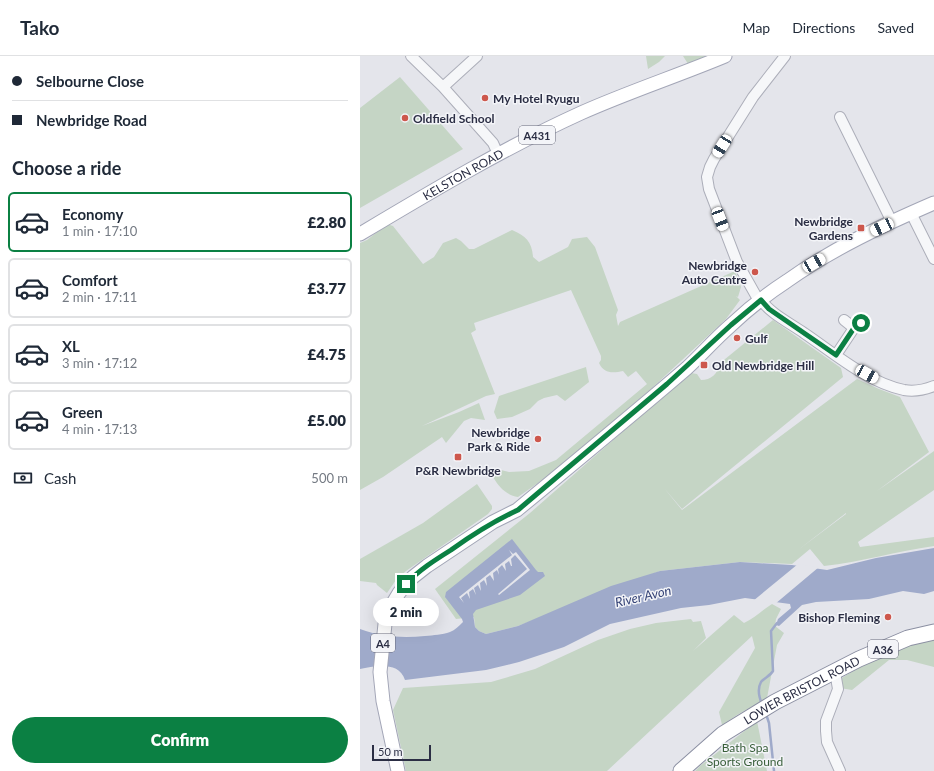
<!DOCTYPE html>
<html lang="en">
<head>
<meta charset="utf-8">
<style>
	:root { --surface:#fff; --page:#f2f2f3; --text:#1f2937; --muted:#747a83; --line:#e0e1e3; --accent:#0b8043 }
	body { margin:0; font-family:Lato,sans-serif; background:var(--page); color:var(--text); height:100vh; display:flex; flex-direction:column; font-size:15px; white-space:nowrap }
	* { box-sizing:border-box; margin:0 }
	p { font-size:13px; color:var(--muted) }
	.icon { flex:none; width:22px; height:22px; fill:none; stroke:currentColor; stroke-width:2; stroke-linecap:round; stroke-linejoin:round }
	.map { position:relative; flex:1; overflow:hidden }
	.side { display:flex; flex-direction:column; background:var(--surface); width:360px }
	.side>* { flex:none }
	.banner { display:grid; align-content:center; height:88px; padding:0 12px; background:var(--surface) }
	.scale { position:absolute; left:12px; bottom:10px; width:59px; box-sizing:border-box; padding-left:4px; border:2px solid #2b2e44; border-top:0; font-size:11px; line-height:14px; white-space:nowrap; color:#2b2e44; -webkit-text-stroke:3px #f3f4f8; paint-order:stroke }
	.end { position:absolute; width:18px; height:18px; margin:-9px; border:5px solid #0b8043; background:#fff; box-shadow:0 0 0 2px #fff }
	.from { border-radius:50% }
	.bubble { position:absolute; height:28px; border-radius:14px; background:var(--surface); box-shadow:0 4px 16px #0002; font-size:13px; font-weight:800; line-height:28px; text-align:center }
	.car { position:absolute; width:12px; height:24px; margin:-12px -6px; border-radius:5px; box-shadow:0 0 3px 1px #0007; background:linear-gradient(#fff 24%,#345 0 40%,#fff 0 76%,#345 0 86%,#fff 0) }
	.banner b { display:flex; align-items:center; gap:14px; height:38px; font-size:15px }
	.banner b+b { border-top:1px solid var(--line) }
	.banner i { width:10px; height:10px; background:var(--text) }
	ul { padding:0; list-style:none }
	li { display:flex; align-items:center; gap:12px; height:60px; margin:0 8px 6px; padding:0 4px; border:2px solid var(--line); border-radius:6px }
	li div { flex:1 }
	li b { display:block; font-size:15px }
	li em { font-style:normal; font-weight:800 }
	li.active { border-color:var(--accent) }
	li>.icon { width:36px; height:36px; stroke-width:1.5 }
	h2 { padding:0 12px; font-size:18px; line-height:48px }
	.pay { display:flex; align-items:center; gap:10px; height:44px; padding:0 12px; font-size:15px }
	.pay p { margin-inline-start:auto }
	.cta { display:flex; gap:8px; margin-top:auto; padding:8px 12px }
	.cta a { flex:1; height:46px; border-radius:24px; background:var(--accent); color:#fff; font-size:16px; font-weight:800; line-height:46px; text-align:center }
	header { display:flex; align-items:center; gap:24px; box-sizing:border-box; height:56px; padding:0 20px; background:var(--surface); border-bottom:1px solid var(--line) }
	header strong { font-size:19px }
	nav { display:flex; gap:22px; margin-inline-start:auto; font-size:14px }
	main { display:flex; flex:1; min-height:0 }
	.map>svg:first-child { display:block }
	.green { fill:#c5d5c5; fill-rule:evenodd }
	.water { fill:#9faaca }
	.pier { fill:#e4e5eb }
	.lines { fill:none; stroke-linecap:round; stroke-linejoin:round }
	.stream { stroke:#9faaca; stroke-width:2.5 }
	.minor-casing { stroke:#acaeb9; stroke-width:12 }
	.major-casing { stroke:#a3a6b7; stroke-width:15 }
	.highway-casing { stroke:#8b8fa2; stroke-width:17 }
	.minor { stroke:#f6f7f9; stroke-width:10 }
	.major { stroke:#fff; stroke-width:13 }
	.highway { stroke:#fff; stroke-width:15 }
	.route { stroke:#0b8043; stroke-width:5 }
	.poi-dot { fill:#cd574c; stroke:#f3f4f8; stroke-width:1.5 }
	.labels { text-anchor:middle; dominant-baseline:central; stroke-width:3; stroke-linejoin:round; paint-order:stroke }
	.shield { fill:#f3f4f8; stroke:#67697a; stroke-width:1 }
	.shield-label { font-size:11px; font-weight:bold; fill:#2b2e44 }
	.poi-label { font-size:12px; font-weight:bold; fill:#2b2e44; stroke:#f3f4f8; text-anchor:start }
	.street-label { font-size:12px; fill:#2b2e44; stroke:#f3f4f8 }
	.park-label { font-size:12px; fill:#395f3a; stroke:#f3f4f8 }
	.water-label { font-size:13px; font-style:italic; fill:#354377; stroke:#f3f4f8 }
</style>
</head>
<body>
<header>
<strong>Tako</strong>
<nav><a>Map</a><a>Directions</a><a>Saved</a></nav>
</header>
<main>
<section class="side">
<div class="banner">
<b><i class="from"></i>Selbourne Close</b>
<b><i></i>Newbridge Road</b>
</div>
<h2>Choose a ride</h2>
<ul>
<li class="active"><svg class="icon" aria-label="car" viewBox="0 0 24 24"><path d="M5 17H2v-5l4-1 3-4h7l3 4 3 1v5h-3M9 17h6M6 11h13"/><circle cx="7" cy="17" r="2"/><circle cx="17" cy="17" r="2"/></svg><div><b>Economy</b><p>1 min · 17:10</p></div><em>£2.80</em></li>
<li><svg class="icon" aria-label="car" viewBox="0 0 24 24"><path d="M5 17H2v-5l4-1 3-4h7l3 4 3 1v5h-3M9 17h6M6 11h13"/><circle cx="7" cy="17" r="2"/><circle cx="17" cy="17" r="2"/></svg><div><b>Comfort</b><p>2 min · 17:11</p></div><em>£3.77</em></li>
<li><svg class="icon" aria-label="car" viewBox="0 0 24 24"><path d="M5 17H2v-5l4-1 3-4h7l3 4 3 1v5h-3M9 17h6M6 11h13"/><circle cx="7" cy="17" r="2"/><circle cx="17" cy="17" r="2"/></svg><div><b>XL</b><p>3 min · 17:12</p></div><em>£4.75</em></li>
<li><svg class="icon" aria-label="car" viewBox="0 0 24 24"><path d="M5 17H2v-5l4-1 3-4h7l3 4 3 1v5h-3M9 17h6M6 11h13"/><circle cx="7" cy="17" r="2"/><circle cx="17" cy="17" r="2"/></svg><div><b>Green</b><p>4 min · 17:13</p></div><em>£5.00</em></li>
</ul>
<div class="pay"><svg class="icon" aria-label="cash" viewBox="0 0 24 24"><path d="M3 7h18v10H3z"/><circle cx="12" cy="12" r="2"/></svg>Cash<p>500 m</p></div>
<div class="cta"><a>Confirm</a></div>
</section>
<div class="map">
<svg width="574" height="715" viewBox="0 0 574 715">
	<rect width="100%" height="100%" fill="#e4e5eb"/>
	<path class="green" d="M286,0h19l-6,6 -11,7z
		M323,0h30l-23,11z
		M40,21l63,72 -103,59v-100z
		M26,169h4l3,1 30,38 11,-7 9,-14 13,-5 5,3 8,8h5l38,-19c14,6 20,12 21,27l6,5 29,-15 4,-8 15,-2 8,10 23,63 -2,5 2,11 12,15 -12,-15 2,-4 115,-51 6,16 -3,10 -2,-1 4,4 -14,19 -75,70 -96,82 -37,26c-12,-2 -19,-10 -25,-20l2,-7 2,-1 12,3 20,-1 27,-11 91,-76 -11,-13 -8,6 -5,-6c-10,2 -19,3 -24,-8l2,-3v-4l-30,-66 -97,33 2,7 -5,3 24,61 -9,2 -64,30 37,-14 20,-9 6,17 -14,-2 -7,3 -18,22 -4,-6 -59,40 -23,13v-247l7,-3z
		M413,264l68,48 2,9 -161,132 -18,-21 18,22 175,-131 22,10 21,8 29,55 -52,39 57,-40v39l-76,52 2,5 74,-10v9c-37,5 -73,16 -110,20l-14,-17 -18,15 -52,-2 -80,9 -142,55 -32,8 -7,-3 -4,-4 -1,-10 -18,2 -21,-30 95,-76 90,-79 1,-2 70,-59 6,1 4,6c10,0 17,-6 18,-16zM486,457v1l-48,36z
		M226,311l3,15 -24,19 -8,-6 -13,3 -6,3 -8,8 -18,8 -15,2 -3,-7 5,-16z
		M117,428l15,22v3l-4,5 -82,57 -10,9 -9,13 -10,-8 -1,-2 -16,-2v-22l63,-36z
		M412,548l9,5 -5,10 -1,7 9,7 -7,12 -10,53 -30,17 -15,10 -3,-13 36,-64 -3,-12 -145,135h-201l-13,-61 10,-22 88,-6 44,-13 63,-29 32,-11 26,-6 35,-4 2,3 8,-1 5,17 -13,13 41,-36 10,8c11,-5 18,-13 28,-19z
		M574,582v29l-27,-7h-18l-37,30 -12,-2v-9c29,-18 61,-32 94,-41z
		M397,665l10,50h-72l5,-5z"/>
	<path class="water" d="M152,483l24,31 2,2h5l2,4 -25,19 -44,15 -3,4 2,13 4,4 7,3 32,-8 93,-40 49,-15 80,-9 52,3 35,5 49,-12 58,-10v43l-10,3 -21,-3 -34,8 -53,3 -14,3 -23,21 -3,-1 2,-6 13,-11 -1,-4 -45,-6 -36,7 -28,3 -71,16 -46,23 -45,15 -33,8 -81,10c-6,-19 -30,-14 -45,-11v-40c22,8 42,9 65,7 9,-1 17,-1 25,-4 5,-2 9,-6 13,-10l-1,-3 -17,-22 1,-5z"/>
	<path class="pier" d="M149,494l4,4 3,-2 14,18 -31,25 -1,-1 29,-25 -12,-14 -4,4 1,7h-1l-2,-5 -4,3 1,7 -4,-6 -4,4 1,6 -2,-5 -4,3 1,8 -4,-6 -4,3 1,8 -3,-6 -4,3 1,8 -3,-6 -4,3 2,7 -3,-6 -4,3 1,7 -3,-6 -6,5 3,5 -5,-6 53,-42z
		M438,508l21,3 -44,37 -22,-3z"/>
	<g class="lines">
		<path class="stream" d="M402,648c-3,-7 -5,-15 -1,-22 3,-4 9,-6 12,-11l-2,-40 6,-8
			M406,658l3,9 5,48"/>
		<defs>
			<path id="minor" d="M51,0l32,31 50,56 5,11
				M83,31l34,-31
				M480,61l52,105
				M551,157l23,46
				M401,244c10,14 29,23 43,33 31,21 63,49 100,57 11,2 20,0 30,-4
				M399,245l-22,-39 -28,-73 -2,-12 3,-10 4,-8 39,-62 32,-41
				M476,299l18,-27 -10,-8
				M475,616l3,17 -12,32v10l1,11 13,29"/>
			<g id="major">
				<path id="s1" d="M0,178c72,-43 144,-86 221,-121 47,-21 96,-37 144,-57"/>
				<path d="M38,715l-15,-70 -3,-29 5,-48 5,-16 9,-15 7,-9 7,-7 14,-11 66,-44 24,-12c57,-47 114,-94 170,-142 15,-14 28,-29 43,-42 18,-17 37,-32 57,-45 45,-32 96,-56 147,-78"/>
			</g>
			<g id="highway">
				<path id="s2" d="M321,715l42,-37 52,-32 84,-43 49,-21 26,-6"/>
			</g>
		</defs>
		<use href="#minor" class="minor-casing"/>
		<use href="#major" class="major-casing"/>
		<use href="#highway" class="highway-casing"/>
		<use href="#minor" class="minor"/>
		<use href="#major" class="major"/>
		<use href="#highway" class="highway"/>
	</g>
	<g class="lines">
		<path class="route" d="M46,528c13,-14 29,-24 45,-34 21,-15 43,-29 67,-40l149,-126 64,-59 30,-25 8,9 67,46 18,-27 7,-5"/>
	</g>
	<g class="poi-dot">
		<circle cx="125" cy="42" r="4"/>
		<circle cx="45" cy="62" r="4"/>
		<rect x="497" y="168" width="8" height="8" rx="2"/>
		<circle cx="395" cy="216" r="4"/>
		<circle cx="377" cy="282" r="4"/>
		<rect x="340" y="305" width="8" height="8" rx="2"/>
		<circle cx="178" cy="383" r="4"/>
		<rect x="94" y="397" width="8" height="8" rx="2"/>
		<circle cx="528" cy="561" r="4"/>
	</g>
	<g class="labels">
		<g class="shield">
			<rect x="159" y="70" width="36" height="18" rx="3"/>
			<rect x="11" y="578" width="24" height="18" rx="3"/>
			<rect x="508" y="584" width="30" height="18" rx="3"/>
		</g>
		<g class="shield-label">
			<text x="177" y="79">A431</text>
			<text x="23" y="587">A4</text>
			<text x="523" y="593">A36</text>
		</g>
		<g class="poi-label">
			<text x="133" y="42">My Hotel Ryugu</text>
			<text x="53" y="62">Oldfield School</text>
			<text x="493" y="165" text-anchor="end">Newbridge<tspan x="493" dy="14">Gardens</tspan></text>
			<text x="387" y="209" text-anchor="end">Newbridge<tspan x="387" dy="14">Auto Centre</tspan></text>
			<text x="385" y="282">Gulf</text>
			<text x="352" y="309">Old Newbridge Hill</text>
			<text x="170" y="376" text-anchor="end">Newbridge<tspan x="170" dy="14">Park &amp; Ride</tspan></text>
			<text x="98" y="414" text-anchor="middle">P&amp;R Newbridge</text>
			<text x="520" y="561" text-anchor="end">Bishop Fleming</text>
		</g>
		<g class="street-label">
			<text stroke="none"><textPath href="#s1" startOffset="119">KELSTON ROAD</textPath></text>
			<text stroke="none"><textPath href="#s2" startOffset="146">LOWER BRISTOL ROAD</textPath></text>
		</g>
		<g class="park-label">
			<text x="385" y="691">Bath Spa<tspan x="385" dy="14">Sports Ground</tspan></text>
		</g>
		<g class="water-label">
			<text transform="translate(283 540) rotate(-13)">River Avon</text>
		</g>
	</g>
</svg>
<div class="scale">50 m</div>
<i class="end from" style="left:501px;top:267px"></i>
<i class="end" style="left:46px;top:528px"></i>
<div class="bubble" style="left:13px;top:542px;width:66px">2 min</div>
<i class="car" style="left:362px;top:90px;rotate:212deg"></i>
<i class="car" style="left:360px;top:163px;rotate:159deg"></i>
<i class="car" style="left:522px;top:171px;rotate:245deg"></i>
<i class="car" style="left:454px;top:207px;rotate:60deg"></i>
<i class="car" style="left:507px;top:318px;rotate:119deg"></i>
</div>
</main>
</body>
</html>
